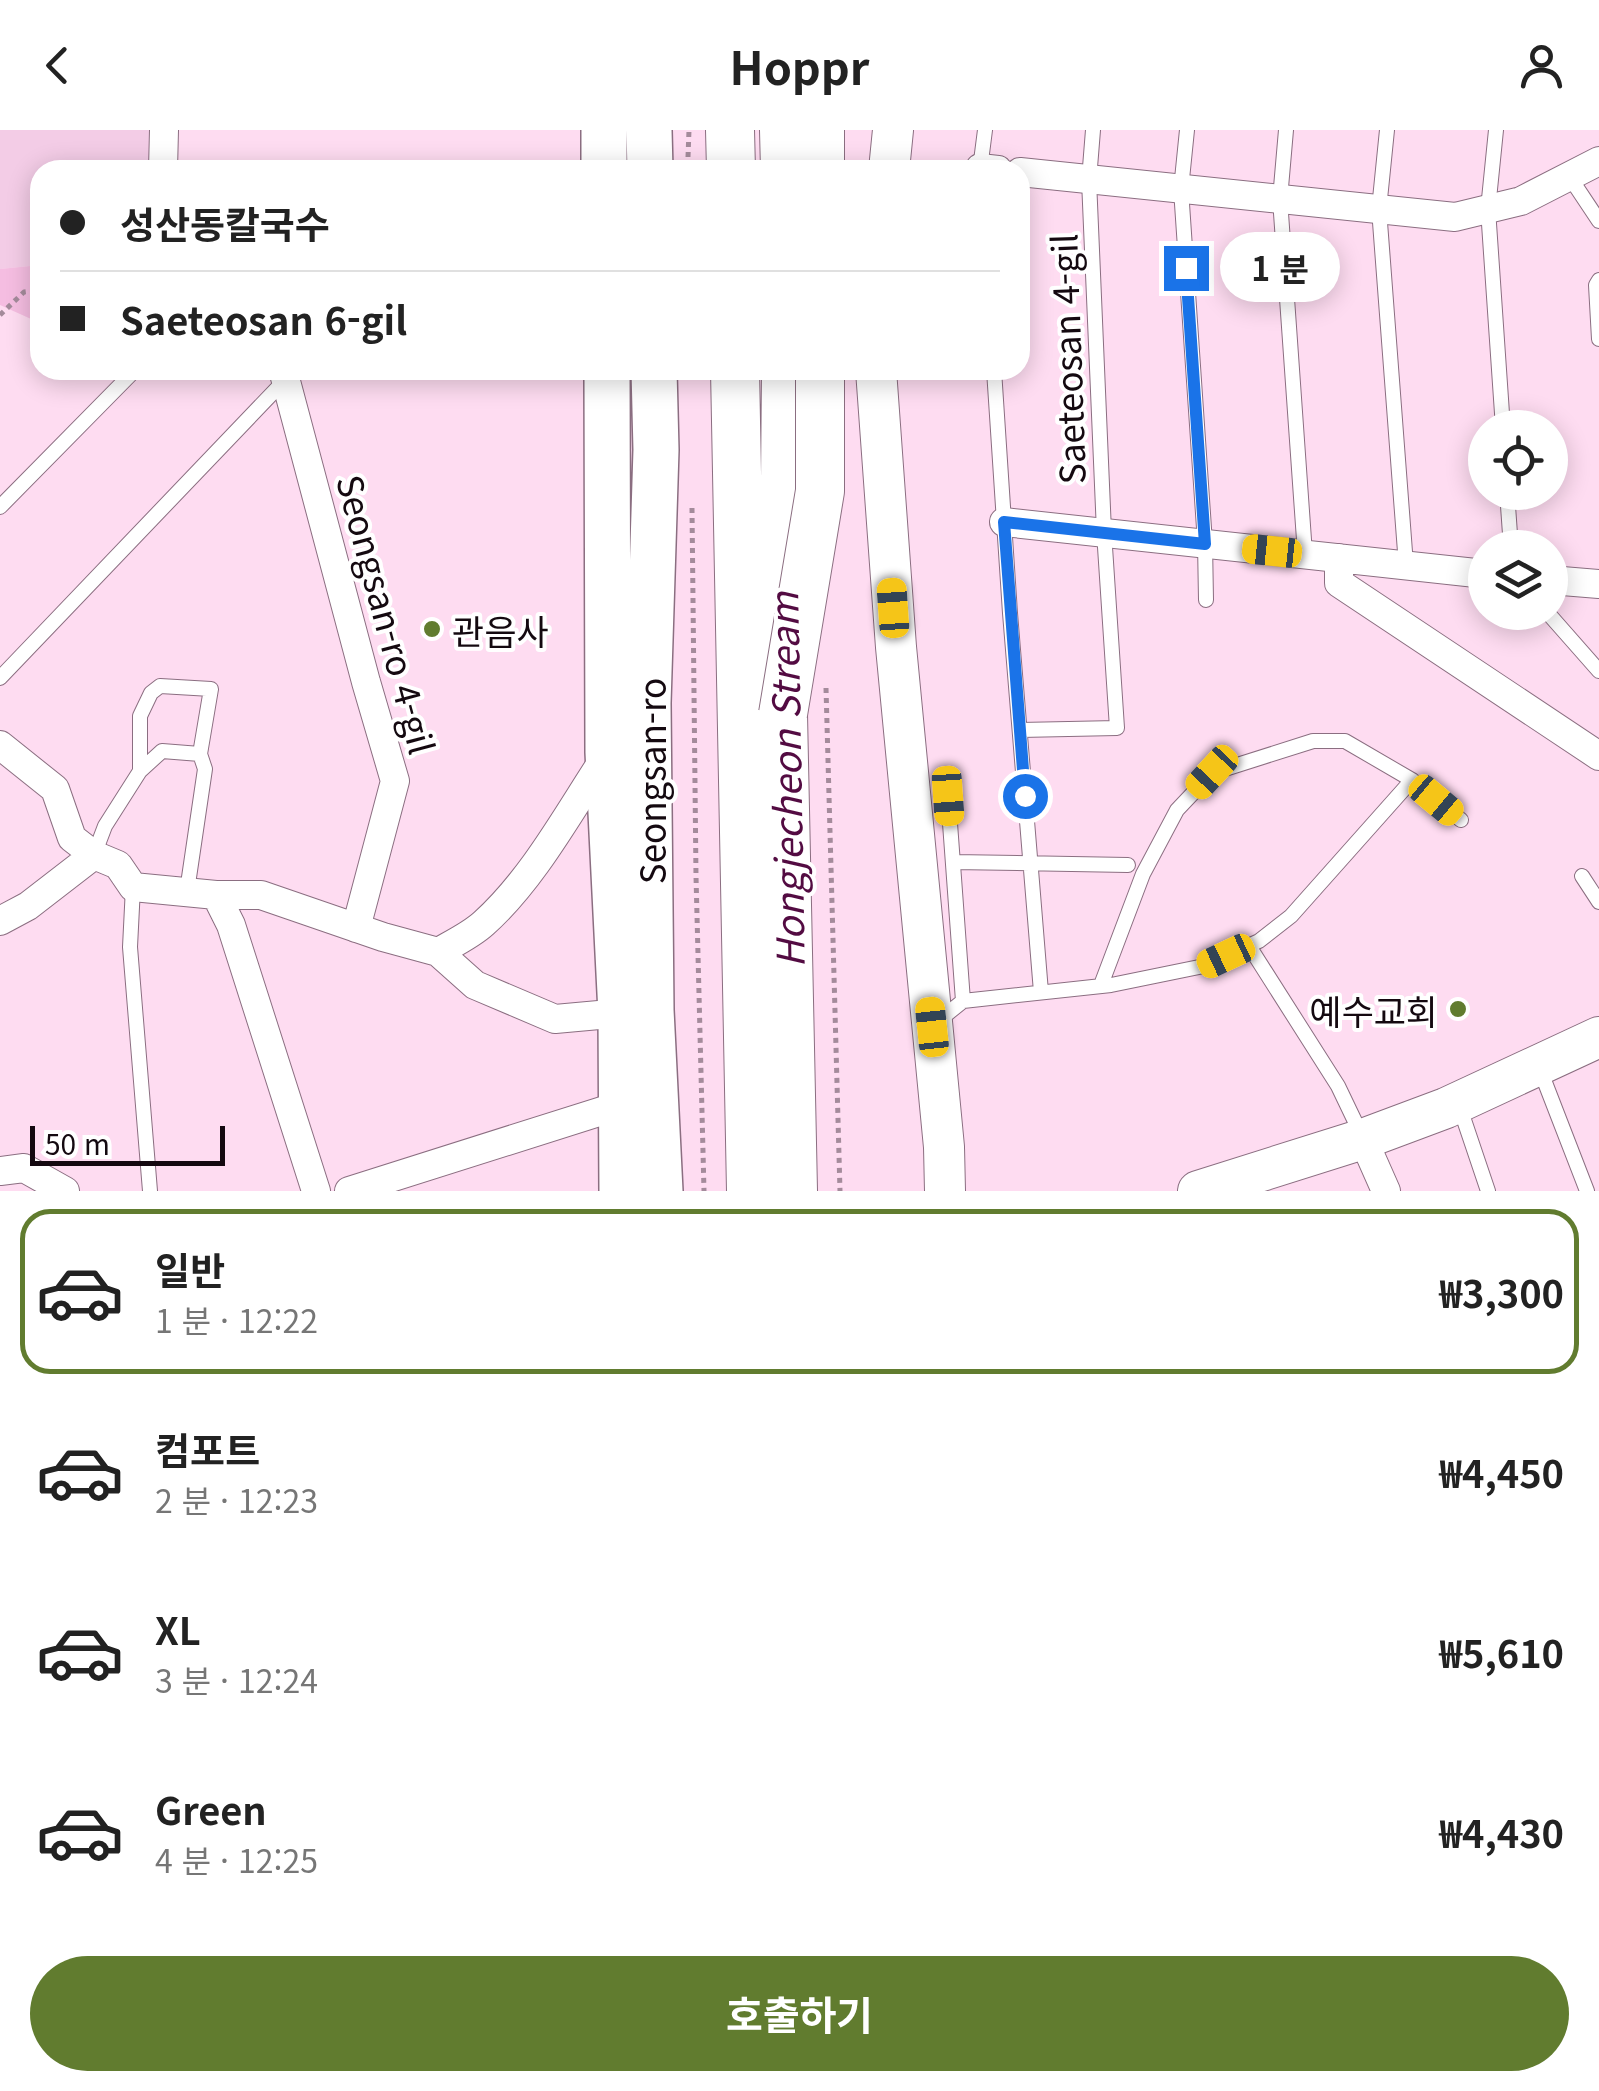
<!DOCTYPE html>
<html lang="ko">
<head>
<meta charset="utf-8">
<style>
	:root { --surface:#fff; --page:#f2f2f2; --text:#222; --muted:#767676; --line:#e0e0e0; --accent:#617c2f }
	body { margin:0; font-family:Georgia,"Noto Sans KR",serif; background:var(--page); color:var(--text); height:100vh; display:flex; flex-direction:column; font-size:38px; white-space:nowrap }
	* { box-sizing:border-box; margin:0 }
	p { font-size:32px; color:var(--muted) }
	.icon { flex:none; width:55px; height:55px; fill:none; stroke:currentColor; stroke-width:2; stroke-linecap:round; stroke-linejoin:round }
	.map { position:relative; height:1061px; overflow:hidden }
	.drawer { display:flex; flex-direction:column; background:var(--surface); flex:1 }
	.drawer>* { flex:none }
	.banner { position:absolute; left:30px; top:30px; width:1000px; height:220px; border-radius:30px; box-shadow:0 5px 25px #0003; display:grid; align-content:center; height:220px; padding:0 30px; background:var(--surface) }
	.tools { position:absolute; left:1468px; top:280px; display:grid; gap:20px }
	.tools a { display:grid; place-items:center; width:100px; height:100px; border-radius:50%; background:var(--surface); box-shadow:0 5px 25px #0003; font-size:50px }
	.scale { position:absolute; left:30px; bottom:25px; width:195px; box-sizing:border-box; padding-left:10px; border:5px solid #140910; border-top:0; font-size:28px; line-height:35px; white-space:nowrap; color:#140910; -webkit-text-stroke:8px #fff; paint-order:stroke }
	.end { position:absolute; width:45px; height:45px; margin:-22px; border:12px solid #1a73e8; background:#fff; box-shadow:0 0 0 5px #fff }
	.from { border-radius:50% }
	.bubble { position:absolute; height:70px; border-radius:35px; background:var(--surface); box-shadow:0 5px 25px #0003; font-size:32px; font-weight:700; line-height:70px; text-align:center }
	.car { position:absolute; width:30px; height:60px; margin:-30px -15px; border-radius:12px; box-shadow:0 0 8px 2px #0007; background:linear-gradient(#f5c518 24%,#345 0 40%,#f5c518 0 76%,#345 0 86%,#f5c518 0) }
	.banner b { display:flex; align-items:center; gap:35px; height:95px; font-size:38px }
	.banner b+b { border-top:2px solid var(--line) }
	.banner i { width:25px; height:25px; background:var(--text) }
	ul { padding:18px 0 0; list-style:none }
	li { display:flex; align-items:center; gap:30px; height:165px; margin:0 20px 15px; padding:0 10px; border:5px solid transparent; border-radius:30px }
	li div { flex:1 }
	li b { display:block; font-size:38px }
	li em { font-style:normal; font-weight:700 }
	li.active { border-color:var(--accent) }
	li>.icon { width:90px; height:90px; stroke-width:1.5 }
	.action { display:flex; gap:20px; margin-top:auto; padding:20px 30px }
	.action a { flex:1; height:115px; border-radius:60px; background:var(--accent); color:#fff; font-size:40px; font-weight:700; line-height:115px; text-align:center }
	header { display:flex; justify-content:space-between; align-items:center; height:130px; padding:0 30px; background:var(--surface); font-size:45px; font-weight:700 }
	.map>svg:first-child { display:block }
	.built { fill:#f3cce6 }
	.green { fill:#f5bde1 }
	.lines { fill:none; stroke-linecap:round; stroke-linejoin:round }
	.service-casing { stroke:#8b6e81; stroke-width:16 }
	.minor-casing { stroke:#8b6e81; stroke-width:30 }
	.secondary-casing { stroke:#8b6e81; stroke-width:42 }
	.primary-casing { stroke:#8b6e81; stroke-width:48 }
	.trunk-casing { stroke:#8b6e81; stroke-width:50 }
	.path { stroke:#a48b9b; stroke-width:5; stroke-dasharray:5 5; stroke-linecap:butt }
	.service { stroke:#fff; stroke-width:14 }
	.minor { stroke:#fff; stroke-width:28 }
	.secondary { stroke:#fff; stroke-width:40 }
	.primary { stroke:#fff; stroke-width:45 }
	.trunk { stroke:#fff; stroke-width:48 }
	.trunk-bridge-casing { stroke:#8b6e81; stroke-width:50; stroke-linecap:butt }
	.trunk-bridge { stroke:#fff; stroke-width:48 }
	.route { stroke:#1a73e8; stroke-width:12 }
	.poi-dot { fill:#617c2f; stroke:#fff; stroke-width:4 }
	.labels { text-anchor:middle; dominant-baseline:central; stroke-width:8; stroke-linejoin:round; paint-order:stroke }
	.street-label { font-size:35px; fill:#140910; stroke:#fff }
	.poi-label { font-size:35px; fill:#140910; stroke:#fff; text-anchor:start }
	.water-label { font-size:38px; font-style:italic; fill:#530b42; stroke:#fff }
</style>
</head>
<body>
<header><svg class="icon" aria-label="back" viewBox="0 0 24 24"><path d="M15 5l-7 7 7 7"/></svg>Hoppr<svg class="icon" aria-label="person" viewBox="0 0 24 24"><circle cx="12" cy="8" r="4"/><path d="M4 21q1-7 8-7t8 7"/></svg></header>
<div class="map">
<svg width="1599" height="1061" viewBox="0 0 1599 1061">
	<rect width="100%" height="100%" fill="#fedcf1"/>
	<path class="built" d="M0,0h149v40h-109v95l-40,4z"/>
	<path class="green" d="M40,135v58l-40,-18v-36z"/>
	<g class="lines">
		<defs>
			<path id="service" d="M1187,0l-6,59 24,354 1,57
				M1286,0l-6,69 25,355
				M1387,0l-8,79 27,356
				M1496,0l-8,79 15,219
				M980,39l5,-39
				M1569,46l30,45
				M1599,150l-3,5 3,54
				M994,240l16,243 31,379
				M1507,362l4,56
				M0,377l135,-137
				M1547,482l52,59
				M0,548l286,-299
				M1020,600l97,-2 -13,-196 -15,-352 4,-50
				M140,641l22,-20 38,3
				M94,725l11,-29 35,-55v-55l11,-23 9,-7 51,3 -11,65 5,15 -18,122
				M953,732l175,3
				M1582,746l17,26
				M133,757l-3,60 20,244
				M1249,816l89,140 23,48
				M1101,855l42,-111 34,-64 35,-37 101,-32h32l67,39 49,40
				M963,871l148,-16 93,-19 55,-25 32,-25 121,-136
				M937,892l26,-21 -15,-205
				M1539,937l48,124
				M1460,978l28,83"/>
			<path id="minor" d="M980,38l18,2
				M163,40l1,-40
				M1020,42l435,45 66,-16 78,-40
				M283,240l83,312 29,99 -39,147
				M1004,392l481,52
				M1339,428v25l260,173
				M1550,450l49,4
				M0,615l55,44 17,49 22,17
				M216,765l15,30 85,266
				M0,791l28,-15 66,-51 24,10 15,22 83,8h45l122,42 55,15 37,33 80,34 66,-6
				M438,822c16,-9 33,-17 46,-29 50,-45 86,-113 124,-170
				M1363,1009l23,52
				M0,1041l24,-3 41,23
				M349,1061l272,-86"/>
			<path id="secondary" d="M889,40l4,-40
				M876,240l20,277 48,500 1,44
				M1198,1061l165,-52 83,-31 153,-71"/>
			<path id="primary" d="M604,0v40
				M649,0l1,40
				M607,240l1,382 13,261 1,178
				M654,240l2,80 -8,253 3,307 9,181"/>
			<path id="trunk" d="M730,0l1,40
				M784,0l1,40
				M820,40v-40
				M735,240l16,821
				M786,240l-3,344 10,477"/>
		</defs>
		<use href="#service" class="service-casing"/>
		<use href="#minor" class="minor-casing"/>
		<use href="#secondary" class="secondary-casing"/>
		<use href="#primary" class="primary-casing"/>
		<use href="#trunk" class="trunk-casing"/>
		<path class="path" d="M688,27l1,-27
			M0,185l24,-23 16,-2
			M692,378l4,368 8,315
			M826,558l14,503"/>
		<use href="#service" class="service"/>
		<use href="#minor" class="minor"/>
		<use href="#secondary" class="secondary"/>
		<use href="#primary" class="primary"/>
		<use href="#trunk" class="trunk"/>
		<defs>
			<path id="trunk-bridge" d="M783,584l37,-223v-121"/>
		</defs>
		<use href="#trunk-bridge" class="trunk-bridge-casing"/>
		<use href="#trunk-bridge" class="trunk-bridge"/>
	</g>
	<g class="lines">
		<path class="route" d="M1025,666l-21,-274 201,22 -19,-276"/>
	</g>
	<g class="poi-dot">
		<circle cx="432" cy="499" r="10"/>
		<circle cx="1458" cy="879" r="10"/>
	</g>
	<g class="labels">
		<g class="street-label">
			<text transform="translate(1066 229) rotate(-92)">Saeteosan 4-gil</text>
			<text transform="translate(388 484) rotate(75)">Seongsan-ro 4-gil</text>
			<text transform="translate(650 651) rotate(-90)">Seongsan-ro</text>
		</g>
		<g class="poi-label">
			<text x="452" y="499">관음사</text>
			<text x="1438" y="879" text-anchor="end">예수교회</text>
		</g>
		<g class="water-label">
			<text transform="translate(785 650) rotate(-91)">Hongjecheon Stream</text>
		</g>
	</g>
</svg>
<div class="tools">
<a><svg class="icon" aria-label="locate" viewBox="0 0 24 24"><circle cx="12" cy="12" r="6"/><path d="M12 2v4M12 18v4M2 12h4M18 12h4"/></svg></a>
<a><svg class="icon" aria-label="layers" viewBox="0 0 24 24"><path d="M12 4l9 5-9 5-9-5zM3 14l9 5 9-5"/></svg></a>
</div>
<div class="scale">50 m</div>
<i class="end from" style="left:1025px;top:666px"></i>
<i class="end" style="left:1186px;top:138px"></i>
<div class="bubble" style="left:1220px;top:102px;width:120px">1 분</div>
<i class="car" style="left:1272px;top:421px;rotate:276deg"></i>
<i class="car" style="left:893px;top:478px;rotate:356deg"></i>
<i class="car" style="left:1212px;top:642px;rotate:223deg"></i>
<i class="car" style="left:948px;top:666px;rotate:176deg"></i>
<i class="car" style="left:1436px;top:670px;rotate:130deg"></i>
<i class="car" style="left:1226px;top:826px;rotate:245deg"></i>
<i class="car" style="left:932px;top:897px;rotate:354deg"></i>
<div class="banner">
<b><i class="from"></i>성산동칼국수</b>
<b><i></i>Saeteosan 6-gil</b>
</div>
</div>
<section class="drawer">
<ul>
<li class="active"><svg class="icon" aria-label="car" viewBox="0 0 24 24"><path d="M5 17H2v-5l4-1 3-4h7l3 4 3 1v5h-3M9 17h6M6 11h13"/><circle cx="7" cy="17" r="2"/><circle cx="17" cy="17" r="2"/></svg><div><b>일반</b><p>1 분 · 12:22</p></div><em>₩3,300</em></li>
<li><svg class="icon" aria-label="car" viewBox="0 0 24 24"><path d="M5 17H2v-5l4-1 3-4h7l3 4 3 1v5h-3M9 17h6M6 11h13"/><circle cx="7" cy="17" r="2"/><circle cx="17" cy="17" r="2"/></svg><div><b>컴포트</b><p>2 분 · 12:23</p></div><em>₩4,450</em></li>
<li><svg class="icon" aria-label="car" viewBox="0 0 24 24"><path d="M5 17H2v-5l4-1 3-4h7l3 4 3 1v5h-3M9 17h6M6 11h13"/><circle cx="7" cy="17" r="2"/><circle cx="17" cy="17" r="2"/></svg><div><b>XL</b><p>3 분 · 12:24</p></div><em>₩5,610</em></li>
<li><svg class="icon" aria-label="car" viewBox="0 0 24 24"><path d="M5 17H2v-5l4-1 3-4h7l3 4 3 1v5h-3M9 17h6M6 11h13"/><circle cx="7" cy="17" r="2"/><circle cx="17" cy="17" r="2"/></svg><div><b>Green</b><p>4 분 · 12:25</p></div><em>₩4,430</em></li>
</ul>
<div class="action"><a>호출하기</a></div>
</section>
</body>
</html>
